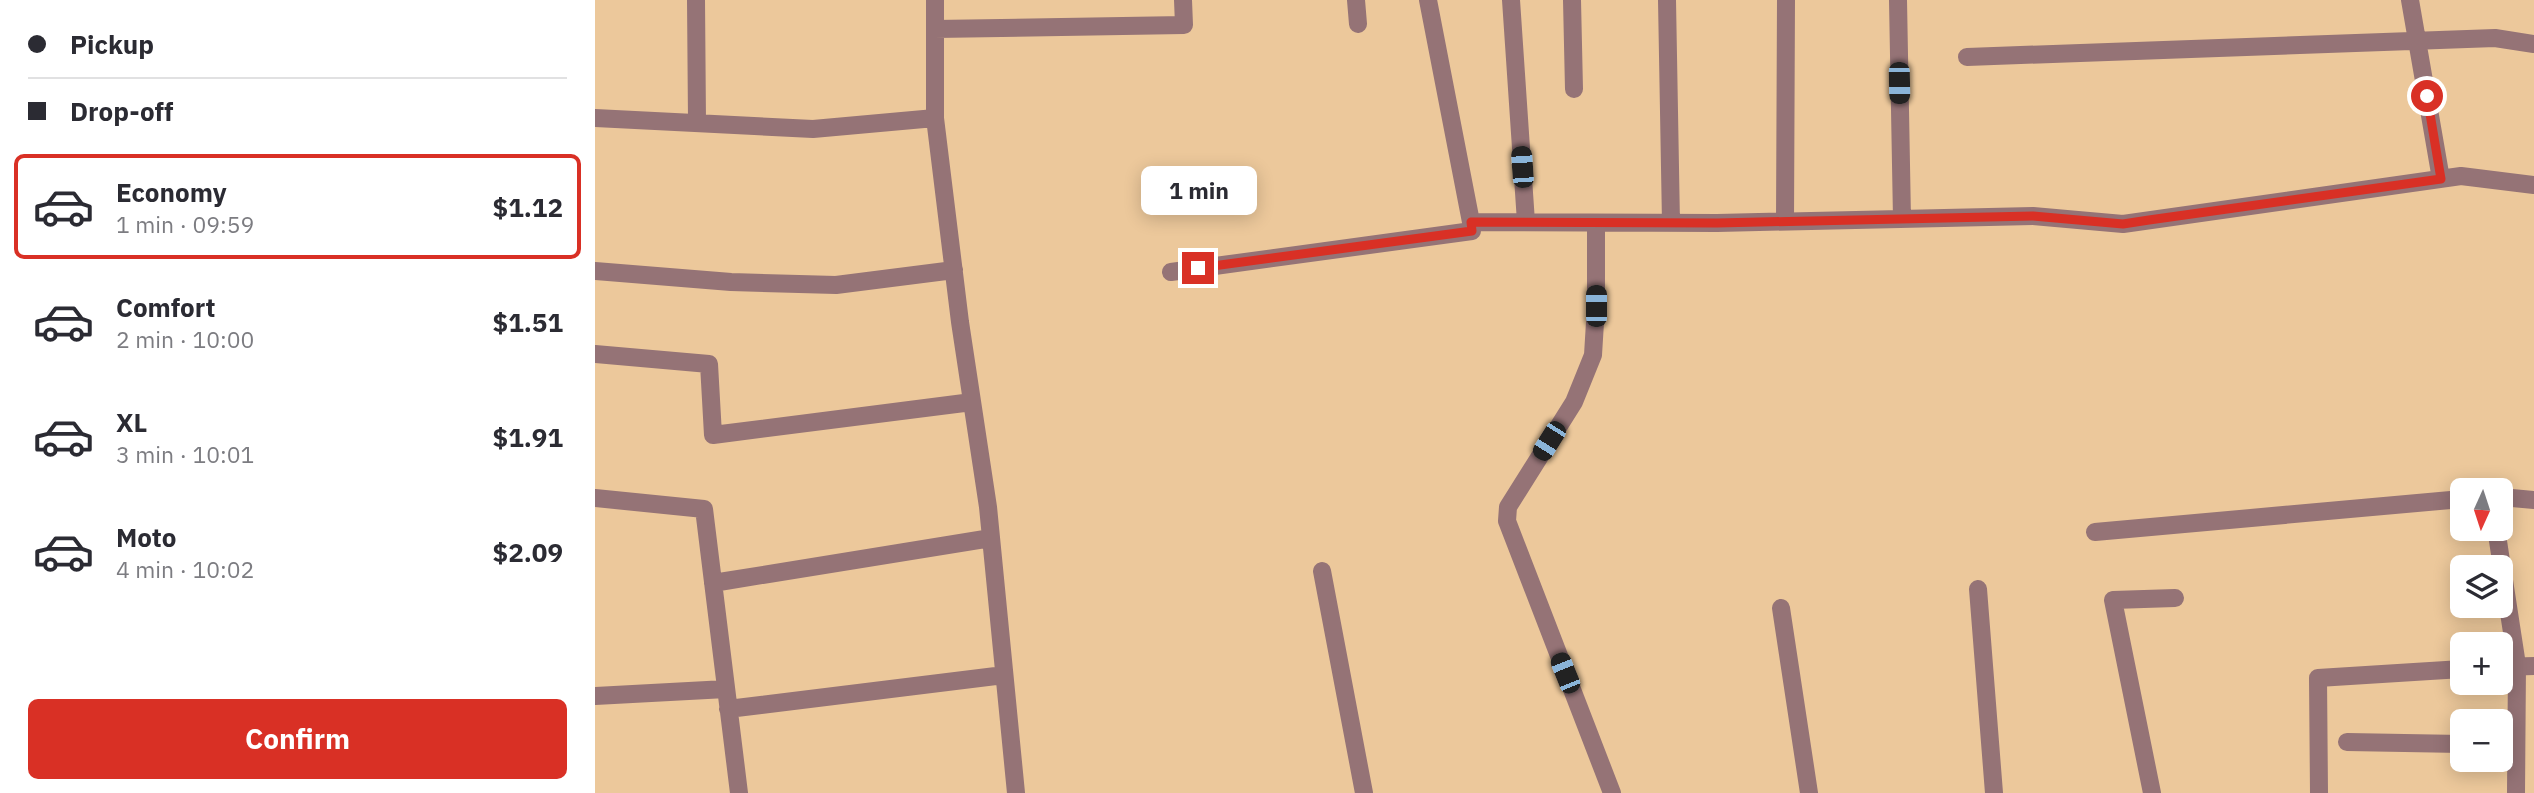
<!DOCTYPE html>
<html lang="en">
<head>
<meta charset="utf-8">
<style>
	:root { --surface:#fff; --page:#f2f2f3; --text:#2b2b33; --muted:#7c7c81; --line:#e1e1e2; --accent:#d93025 }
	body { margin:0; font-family:"IBM Plex Sans",sans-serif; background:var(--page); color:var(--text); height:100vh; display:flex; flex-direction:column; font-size:26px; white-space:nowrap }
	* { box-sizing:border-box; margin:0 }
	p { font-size:23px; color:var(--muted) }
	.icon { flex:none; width:38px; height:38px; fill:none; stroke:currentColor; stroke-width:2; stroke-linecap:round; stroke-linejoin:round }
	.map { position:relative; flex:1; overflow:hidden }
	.side { display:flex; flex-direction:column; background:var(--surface); width:595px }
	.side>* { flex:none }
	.guide { display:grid; align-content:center; height:154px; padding:0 28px; background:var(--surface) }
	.needle { width:46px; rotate:183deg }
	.tools { position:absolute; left:1855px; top:478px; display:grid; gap:14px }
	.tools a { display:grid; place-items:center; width:63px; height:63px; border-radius:10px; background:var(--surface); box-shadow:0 4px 18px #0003; font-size:35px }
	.end { position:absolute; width:32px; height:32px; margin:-16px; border:9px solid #d93025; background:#fff; box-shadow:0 0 0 4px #fff }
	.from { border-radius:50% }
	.bubble { position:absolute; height:49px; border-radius:10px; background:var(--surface); box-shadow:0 4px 18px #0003; font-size:23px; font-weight:700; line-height:49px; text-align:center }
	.car { position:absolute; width:21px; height:42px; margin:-21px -10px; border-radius:9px; box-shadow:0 0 5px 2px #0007; background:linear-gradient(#222 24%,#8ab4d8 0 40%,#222 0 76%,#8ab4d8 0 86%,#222 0) }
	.guide b { display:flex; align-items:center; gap:24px; height:66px; font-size:26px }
	.guide b+b { border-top:2px solid var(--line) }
	.guide i { width:18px; height:18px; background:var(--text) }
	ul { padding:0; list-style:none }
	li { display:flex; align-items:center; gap:21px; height:105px; margin:0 14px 10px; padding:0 14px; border:4px solid transparent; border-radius:10px }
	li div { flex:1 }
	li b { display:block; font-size:26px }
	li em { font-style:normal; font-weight:700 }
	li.current { border-color:var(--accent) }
	li>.icon { width:63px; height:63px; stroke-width:1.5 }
	.button { display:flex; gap:14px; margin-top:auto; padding:14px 28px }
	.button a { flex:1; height:80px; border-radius:10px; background:var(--accent); color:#fff; font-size:28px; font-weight:700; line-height:80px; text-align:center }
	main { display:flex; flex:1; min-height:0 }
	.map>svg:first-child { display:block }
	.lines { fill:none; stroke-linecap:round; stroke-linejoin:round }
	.minor { stroke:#957376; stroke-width:18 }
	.route { stroke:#d93025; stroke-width:9 }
</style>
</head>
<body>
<main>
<section class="side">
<div class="guide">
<b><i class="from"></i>Pickup</b>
<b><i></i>Drop-off</b>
</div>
<ul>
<li class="current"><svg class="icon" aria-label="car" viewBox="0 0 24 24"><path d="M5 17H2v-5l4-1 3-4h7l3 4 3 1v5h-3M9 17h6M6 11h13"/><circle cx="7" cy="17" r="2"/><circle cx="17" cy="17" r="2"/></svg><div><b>Economy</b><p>1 min · 09:59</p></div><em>$1.12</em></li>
<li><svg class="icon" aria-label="car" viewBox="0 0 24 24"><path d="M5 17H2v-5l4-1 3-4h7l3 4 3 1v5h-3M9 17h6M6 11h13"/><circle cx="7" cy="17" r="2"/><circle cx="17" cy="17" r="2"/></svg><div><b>Comfort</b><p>2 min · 10:00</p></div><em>$1.51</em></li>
<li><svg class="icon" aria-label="car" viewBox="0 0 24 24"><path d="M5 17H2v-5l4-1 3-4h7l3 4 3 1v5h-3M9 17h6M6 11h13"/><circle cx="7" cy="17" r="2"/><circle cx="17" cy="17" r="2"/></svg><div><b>XL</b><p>3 min · 10:01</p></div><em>$1.91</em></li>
<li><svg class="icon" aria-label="car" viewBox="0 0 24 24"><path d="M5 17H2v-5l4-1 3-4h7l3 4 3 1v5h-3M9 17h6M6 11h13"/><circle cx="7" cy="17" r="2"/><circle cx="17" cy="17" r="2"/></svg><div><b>Moto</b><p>4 min · 10:02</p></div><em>$2.09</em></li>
</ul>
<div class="button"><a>Confirm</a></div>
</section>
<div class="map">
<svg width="1939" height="793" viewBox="0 0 1939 793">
	<rect width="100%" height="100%" fill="#ecc89b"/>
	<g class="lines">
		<path class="minor" d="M101,0l1,121
			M340,0v118l25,204 28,185 28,286
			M761,0l2,24
			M833,0l43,222
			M916,0l15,222
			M977,0l2,89
			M1072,0l4,223
			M1303,0l4,219
			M1815,0l31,179
			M340,29l249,-4 -1,-25
			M1372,57l528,-19 39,6
			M0,118l218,11 122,-11
			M1190,221l1,-221
			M1001,223v83l-3,49 -19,47 -66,105 -1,14 105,272
			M0,271l136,11 105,3 118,-15
			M576,272l301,-41 -1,-9 246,1 316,-7 90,8 338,-48 73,9
			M0,354l114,10 4,71 259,-33
			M1906,497l33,3
			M0,498l109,11 35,284
			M1901,528l21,137 -1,128
			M1500,532l367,-33
			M727,571l42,222
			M118,583l278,-45
			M1383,589l16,204
			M1186,608l28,185
			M1906,667l33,-1
			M0,696l131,-7
			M133,709l276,-34
			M1752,742l115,2
			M1557,793l-39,-193 62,-2
			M1724,793l-1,-115 144,-9"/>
	</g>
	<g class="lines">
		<path class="route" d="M603,268l274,-37 -1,-9 246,1 316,-7 90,8 26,-4 292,-41 -14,-83"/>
	</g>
</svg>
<div class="tools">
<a><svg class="needle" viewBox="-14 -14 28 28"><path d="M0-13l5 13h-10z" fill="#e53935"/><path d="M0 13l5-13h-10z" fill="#7c7c81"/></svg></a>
<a><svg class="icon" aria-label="layers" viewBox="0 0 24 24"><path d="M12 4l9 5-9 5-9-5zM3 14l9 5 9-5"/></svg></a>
<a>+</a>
<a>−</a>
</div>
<i class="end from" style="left:1832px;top:96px"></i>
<i class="end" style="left:603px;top:268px"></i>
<div class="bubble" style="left:546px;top:166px;width:116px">1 min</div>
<i class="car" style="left:1304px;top:83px;rotate:179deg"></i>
<i class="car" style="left:927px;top:167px;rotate:356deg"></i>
<i class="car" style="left:1001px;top:306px;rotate:0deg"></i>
<i class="car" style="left:954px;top:441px;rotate:212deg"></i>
<i class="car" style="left:970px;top:673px;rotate:338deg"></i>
</div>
</main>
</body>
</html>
